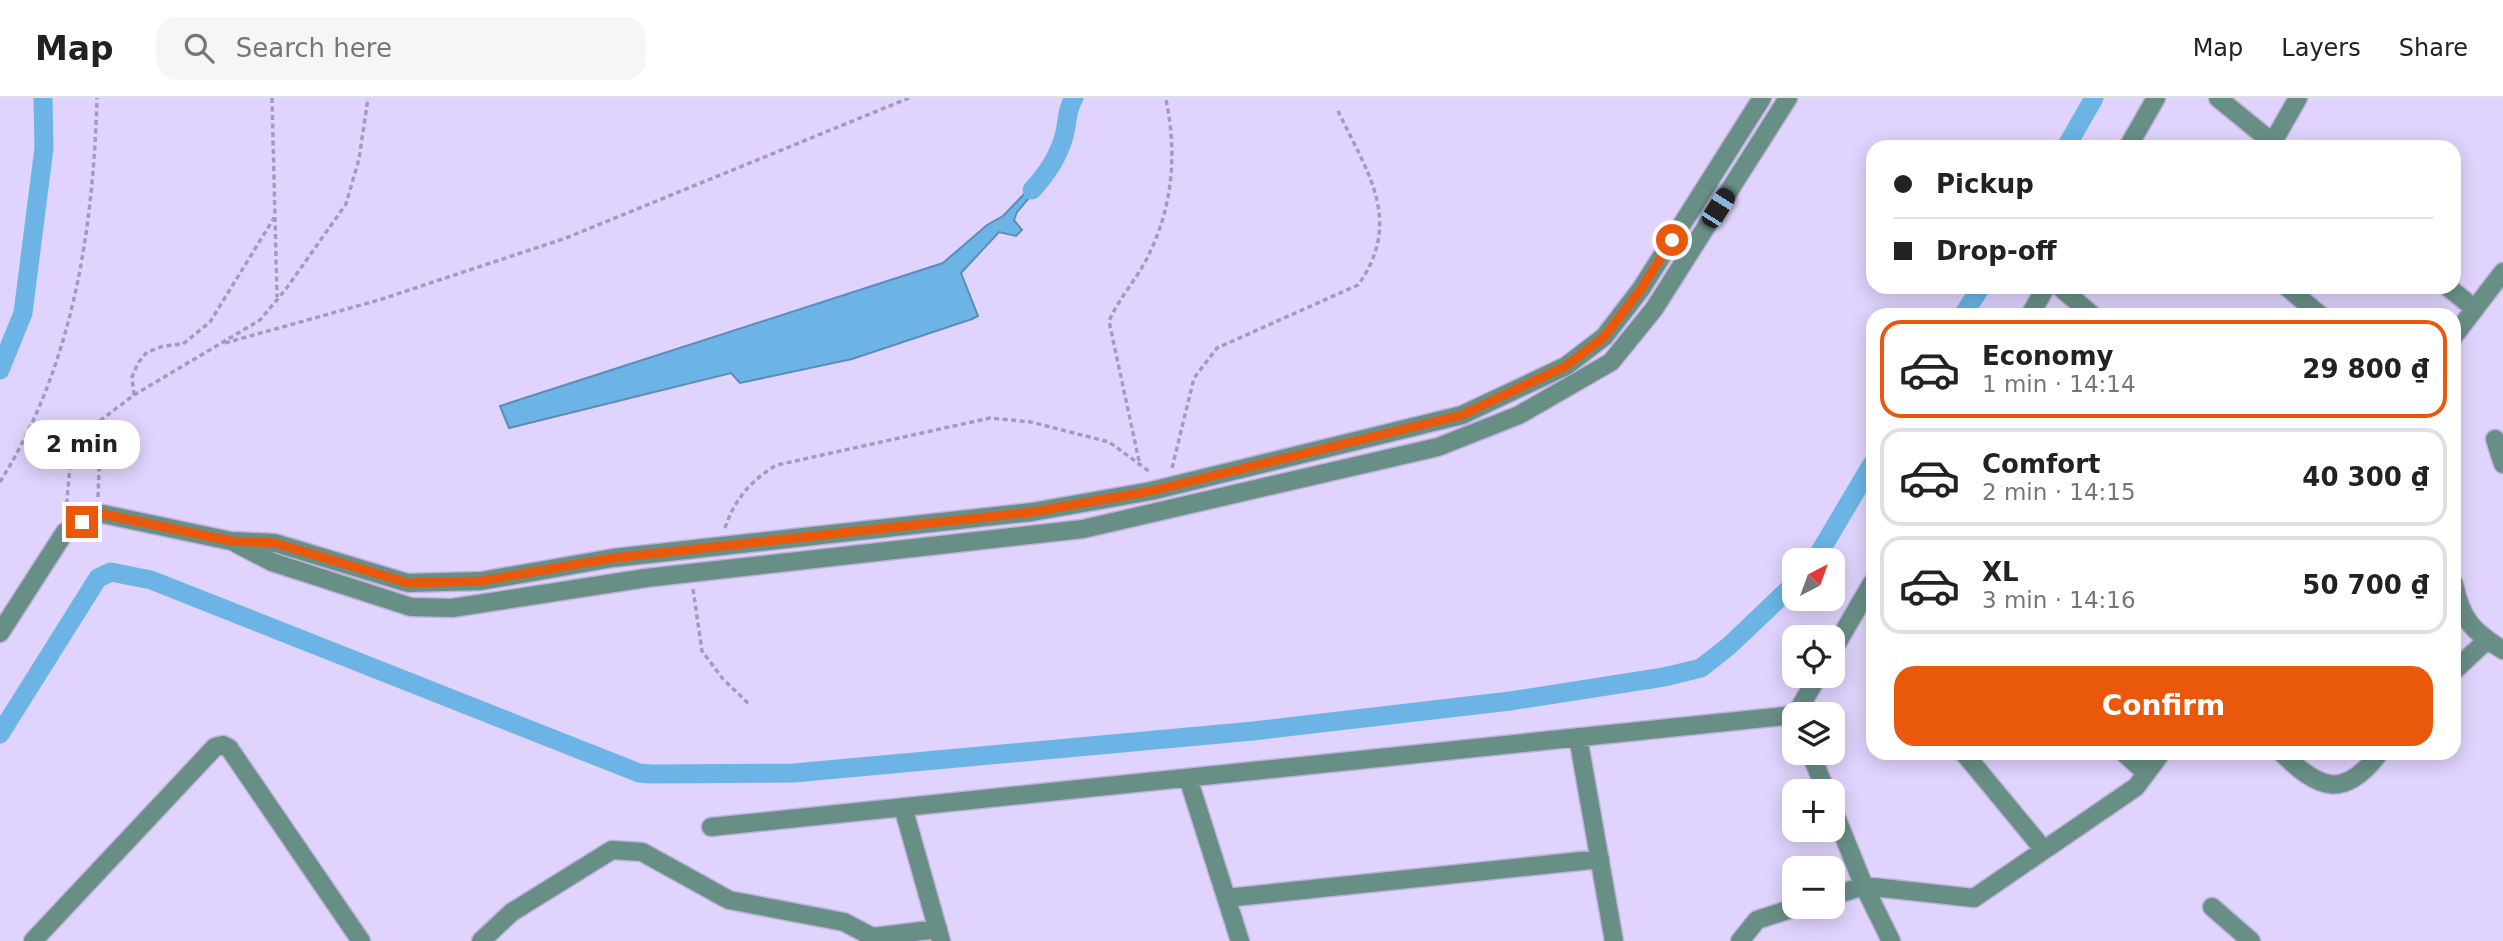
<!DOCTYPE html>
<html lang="en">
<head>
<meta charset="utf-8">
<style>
	:root { --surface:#fff; --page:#f6f6f6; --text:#222; --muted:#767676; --line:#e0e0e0; --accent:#ea580c }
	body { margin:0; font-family:"DejaVu Sans",sans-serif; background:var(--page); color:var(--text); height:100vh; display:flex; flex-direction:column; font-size:26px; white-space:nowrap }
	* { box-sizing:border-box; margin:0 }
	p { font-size:23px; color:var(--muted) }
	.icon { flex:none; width:38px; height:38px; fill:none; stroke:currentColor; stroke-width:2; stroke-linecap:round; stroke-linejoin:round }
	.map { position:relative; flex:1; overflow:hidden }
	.panel { position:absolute; left:1866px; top:210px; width:595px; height:452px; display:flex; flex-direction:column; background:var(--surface); border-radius:21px; box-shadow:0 4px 18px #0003 }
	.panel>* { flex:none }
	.top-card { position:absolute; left:1866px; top:42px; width:595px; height:154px; border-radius:21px; box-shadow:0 4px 18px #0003; display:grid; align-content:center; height:154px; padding:0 28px; background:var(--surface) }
	.needle { width:46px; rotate:41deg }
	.tools { position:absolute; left:1782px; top:450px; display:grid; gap:14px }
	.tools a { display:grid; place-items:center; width:63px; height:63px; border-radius:14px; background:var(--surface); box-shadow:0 4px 18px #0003; font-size:35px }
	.end { position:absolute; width:32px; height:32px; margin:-16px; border:9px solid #ea580c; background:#fff; box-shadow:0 0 0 4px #fff }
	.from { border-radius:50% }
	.bubble { position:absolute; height:49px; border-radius:21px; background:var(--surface); box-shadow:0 4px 18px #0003; font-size:23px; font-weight:700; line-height:49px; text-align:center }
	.car { position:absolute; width:21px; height:42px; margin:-21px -10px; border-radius:9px; box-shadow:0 0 5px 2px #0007; background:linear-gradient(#222 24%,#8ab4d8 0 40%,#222 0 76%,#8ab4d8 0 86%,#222 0) }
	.top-card b { display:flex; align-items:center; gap:24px; height:66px; font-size:26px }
	.top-card b+b { border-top:2px solid var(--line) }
	.top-card i { width:18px; height:18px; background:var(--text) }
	ul { padding:12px 0 0; list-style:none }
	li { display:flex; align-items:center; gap:21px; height:98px; margin:0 14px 10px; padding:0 14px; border:4px solid var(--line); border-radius:21px }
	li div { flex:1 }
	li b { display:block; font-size:26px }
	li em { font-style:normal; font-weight:700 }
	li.active { border-color:var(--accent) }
	li>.icon { width:63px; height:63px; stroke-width:1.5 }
	.button { display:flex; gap:14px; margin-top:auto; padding:14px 28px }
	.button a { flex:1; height:80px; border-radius:21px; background:var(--accent); color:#fff; font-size:28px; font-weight:700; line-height:80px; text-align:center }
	header { display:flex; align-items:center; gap:42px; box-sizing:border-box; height:98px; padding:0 35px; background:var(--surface); border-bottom:2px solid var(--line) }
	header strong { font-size:33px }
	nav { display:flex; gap:38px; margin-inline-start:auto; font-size:24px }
	.search { width:490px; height:63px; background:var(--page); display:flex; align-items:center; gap:18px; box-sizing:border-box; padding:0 24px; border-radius:21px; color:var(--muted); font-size:26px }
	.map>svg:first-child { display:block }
	.water { fill:#6bb4e5; stroke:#5c8cb7; stroke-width:2 }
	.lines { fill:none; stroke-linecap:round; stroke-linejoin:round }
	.canal { stroke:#6bb4e5; stroke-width:19 }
	.minor-casing { stroke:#bfb2da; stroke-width:21 }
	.path { stroke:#a599bf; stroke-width:3.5; stroke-dasharray:5 3.5; stroke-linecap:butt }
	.minor { stroke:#688f86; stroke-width:18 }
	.route { stroke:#ea580c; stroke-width:9 }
</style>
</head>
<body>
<header>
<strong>Map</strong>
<div class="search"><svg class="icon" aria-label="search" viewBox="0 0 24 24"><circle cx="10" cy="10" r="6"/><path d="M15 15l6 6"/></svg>Search here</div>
<nav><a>Map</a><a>Layers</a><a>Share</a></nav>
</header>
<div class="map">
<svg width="2503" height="843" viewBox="0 0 2503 843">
	<rect width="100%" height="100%" fill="#e0d3fe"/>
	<path class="water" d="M1028,92l6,2 -17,20 -3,8 8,10 -6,6 -17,-4 -38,41 17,43 -6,3 -120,40 -112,24 -9,-10 -222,55 -9,-22 443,-143 44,-38 16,-9z"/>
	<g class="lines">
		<path class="canal" d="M2066,49l28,-49
			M1032,92c15,-16 26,-32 32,-54 4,-14 2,-25 10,-38
			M1963,217l18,-28
			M0,272l23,-57 21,-165 -1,-50
			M1815,462l57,-96
			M0,636l98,-156 13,-6 40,8 488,193 13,1 142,-1 459,-42 257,-30 154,-24 37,-9 28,-22 65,-62"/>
		<defs>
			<path id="minor" d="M2218,0l60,49
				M2128,49l28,-49
				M2270,49l28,-49
				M2060,189l32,28
				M2287,189l33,28
				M2448,189l27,22
				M2030,217l16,-28
				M2454,238l49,-64
				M2495,341l8,25
				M237,446l35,18 139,45 41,1 194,-30 437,-49 355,-82 81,-32 92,-53 43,-53 134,-211
				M2454,486c7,35 19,48 49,66
				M0,535l65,-101 33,-19 133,28 44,2 133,40 73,-2 132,-23 419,-46 119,-21 311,-76 104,-49 38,-29 37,-48 121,-191
				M1832,554l40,-69
				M2454,573l33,-31
				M1796,616l22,-38
				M1578,639l36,204
				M1810,654l16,39
				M1963,654l81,98
				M2123,654l23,21
				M2281,654c37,37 63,49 99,0
				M1188,680l52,163
				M903,709l38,134
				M1832,709l32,79 27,55
				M711,729l1083,-112
				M1832,798l32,-10 110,12 162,-111 26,-35
				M1226,800l374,-39
				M2212,809l39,34
				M873,839l65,-8
				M33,843l182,-194 8,-2 6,3 132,193
				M481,843l31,-29 100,-62 30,2 87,48 115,22 36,19
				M1740,843l17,-21 43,-14"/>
		</defs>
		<use href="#minor" class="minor-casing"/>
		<path class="path" d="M272,0l5,199
			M225,245l154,-43 187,-62 343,-140
			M134,297l-2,-18 6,-14 9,-11 16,-6 20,-2 27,-22 64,-104
			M1139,363l-30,-140c11,-25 30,-44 41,-69 23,-48 27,-100 16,-152
			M1172,370l22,-90 23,-30 141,-63c46,-64 9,-113 -20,-174
			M0,384c73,-117 93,-249 97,-384
			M98,399l3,-78
			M66,414l4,-46 9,-24 10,-13 45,-34 126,-75 26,-31 60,-85 13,-45 9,-61
			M725,430c9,-28 27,-49 52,-63l213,-47 41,4 78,20 41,30
			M693,491l9,62 21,28 27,26"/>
		<use href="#minor" class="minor"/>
	</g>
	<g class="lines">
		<path class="route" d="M82,424l16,-9 133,28 44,2 133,40 73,-2 132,-23 419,-46 119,-21 311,-76 104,-49 38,-29 37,-48 31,-49"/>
	</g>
</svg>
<div class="tools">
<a><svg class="needle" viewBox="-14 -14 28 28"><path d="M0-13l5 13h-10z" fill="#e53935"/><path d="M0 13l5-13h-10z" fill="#767676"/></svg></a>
<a><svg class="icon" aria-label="locate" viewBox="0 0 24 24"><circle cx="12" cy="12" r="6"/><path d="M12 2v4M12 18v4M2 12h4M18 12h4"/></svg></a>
<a><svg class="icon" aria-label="layers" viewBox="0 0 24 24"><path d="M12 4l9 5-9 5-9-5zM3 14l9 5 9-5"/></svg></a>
<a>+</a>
<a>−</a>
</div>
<i class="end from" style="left:1672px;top:142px"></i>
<i class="end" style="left:82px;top:424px"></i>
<div class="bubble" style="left:24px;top:322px;width:116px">2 min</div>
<i class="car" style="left:1718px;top:110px;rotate:32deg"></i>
<div class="top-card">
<b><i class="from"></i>Pickup</b>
<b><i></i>Drop-off</b>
</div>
<section class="panel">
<ul>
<li class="active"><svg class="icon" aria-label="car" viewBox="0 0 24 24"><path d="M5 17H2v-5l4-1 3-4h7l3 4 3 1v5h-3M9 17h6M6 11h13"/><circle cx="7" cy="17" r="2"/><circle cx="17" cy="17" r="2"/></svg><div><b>Economy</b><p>1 min · 14:14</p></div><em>29 800 ₫</em></li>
<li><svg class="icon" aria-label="car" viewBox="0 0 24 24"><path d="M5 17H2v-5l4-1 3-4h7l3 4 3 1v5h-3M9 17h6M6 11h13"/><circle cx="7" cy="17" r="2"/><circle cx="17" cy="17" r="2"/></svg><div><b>Comfort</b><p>2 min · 14:15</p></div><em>40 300 ₫</em></li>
<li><svg class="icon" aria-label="car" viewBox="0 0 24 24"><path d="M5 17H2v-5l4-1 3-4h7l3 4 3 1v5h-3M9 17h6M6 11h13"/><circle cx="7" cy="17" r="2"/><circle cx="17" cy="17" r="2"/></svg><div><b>XL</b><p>3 min · 14:16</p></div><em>50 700 ₫</em></li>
</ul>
<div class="button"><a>Confirm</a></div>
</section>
</div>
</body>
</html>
